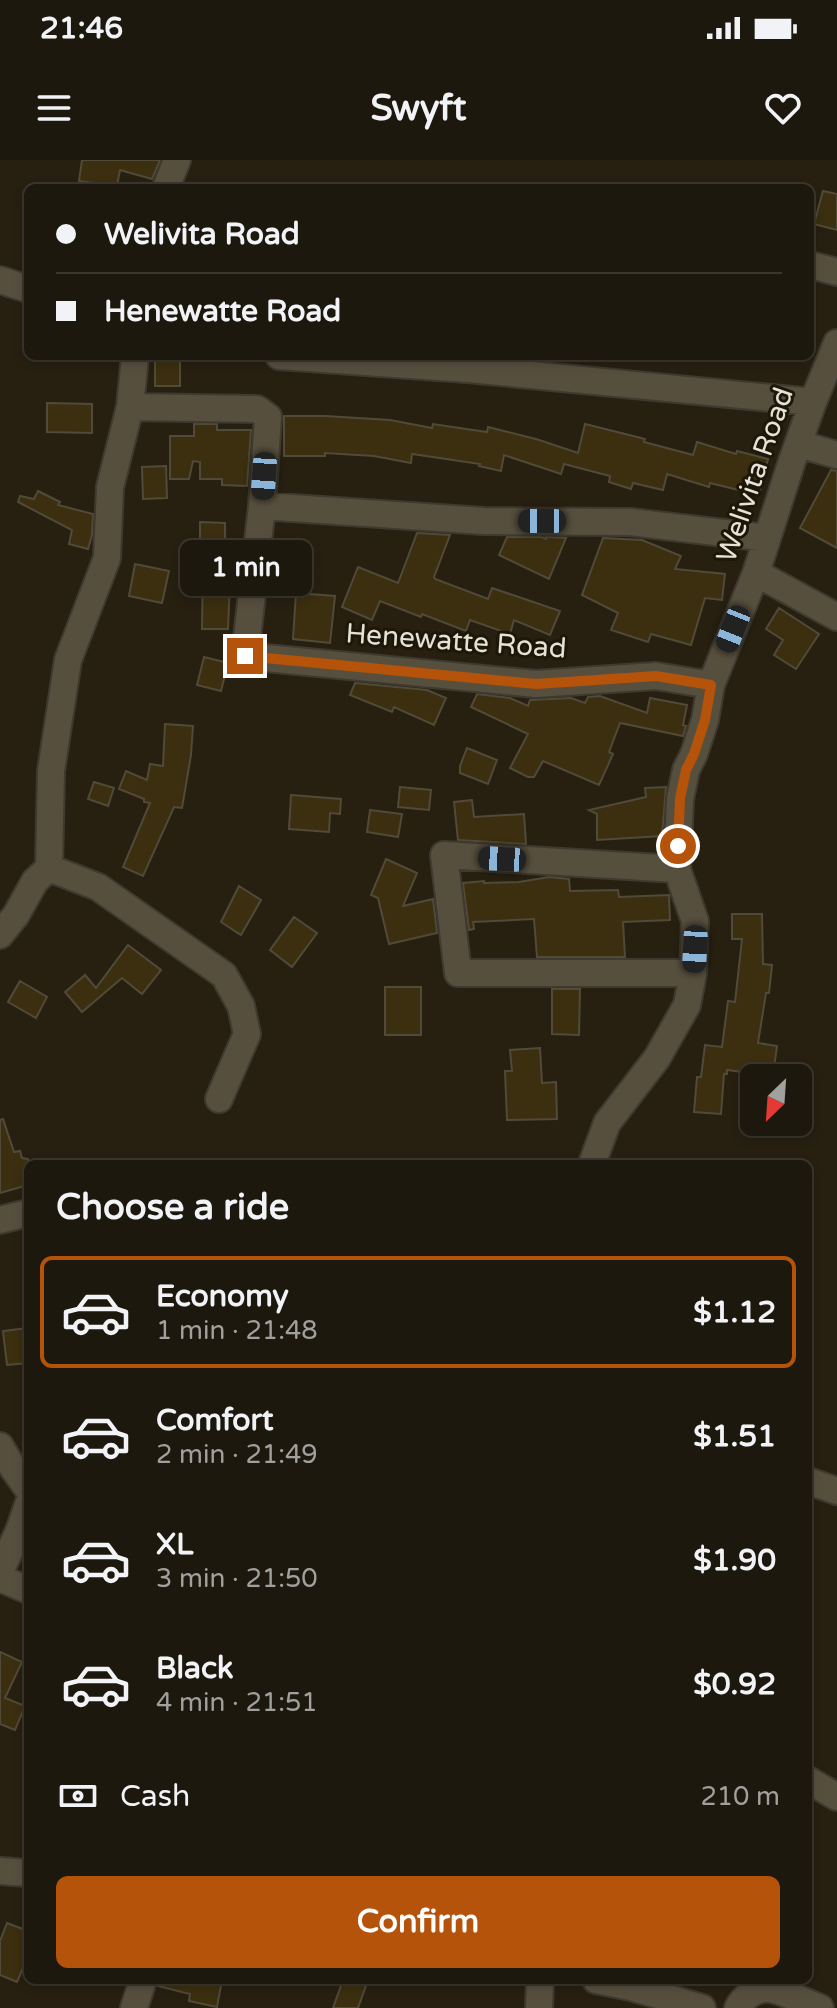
<!DOCTYPE html>
<html lang="en">
<head>
<meta charset="utf-8">
<style>
	:root { --surface:#1d180d; --page:#252116; --text:#f1f3f6; --muted:#a0a09d; --line:#3b372e; --accent:#b45309 }
	body { margin:0; font-family:"Varela Round",sans-serif; background:var(--page); color:var(--text); height:100vh; display:flex; flex-direction:column; font-size:30px; white-space:nowrap }
	* { box-sizing:border-box; margin:0 }
	p { font-size:26px; color:var(--muted) }
	.icon { flex:none; width:44px; height:44px; fill:none; stroke:currentColor; stroke-width:2; stroke-linecap:round; stroke-linejoin:round }
	.map { position:relative; flex:1; overflow:hidden }
	.side { position:absolute; left:24px; top:1000px; width:788px; height:824px; display:flex; flex-direction:column; background:var(--surface); border-radius:12px; box-shadow:0 4px 12px #0003,0 0 0 2px var(--line) }
	.side>* { flex:none }
	.top-card { position:absolute; left:24px; top:24px; width:790px; height:176px; border-radius:12px; box-shadow:0 4px 12px #0003,0 0 0 2px var(--line); display:grid; align-content:center; height:176px; padding:0 32px; background:var(--surface) }
	.needle { width:52px; rotate:205deg }
	.tools { position:absolute; left:740px; top:904px; display:grid; gap:16px }
	.tools a { display:grid; place-items:center; width:72px; height:72px; border-radius:12px; background:var(--surface); box-shadow:0 4px 12px #0003,0 0 0 2px var(--line); font-size:40px }
	.end { position:absolute; width:36px; height:36px; margin:-18px; border:10px solid #b45309; background:#fff; box-shadow:0 0 0 4px #fff }
	.from { border-radius:50% }
	.bubble { position:absolute; height:56px; border-radius:12px; background:var(--surface); box-shadow:0 4px 12px #0003,0 0 0 2px var(--line); font-size:26px; font-weight:800; line-height:56px; text-align:center }
	.car { position:absolute; width:24px; height:48px; margin:-24px -12px; border-radius:10px; box-shadow:0 0 6px 2px #0007; background:linear-gradient(#222 24%,#8ab4d8 0 40%,#222 0 76%,#8ab4d8 0 86%,#222 0) }
	.top-card b { display:flex; align-items:center; gap:28px; height:76px; font-size:30px }
	.top-card b+b { border-top:2px solid var(--line) }
	.top-card i { width:20px; height:20px; background:var(--text) }
	ul { padding:0; list-style:none }
	li { display:flex; align-items:center; gap:24px; height:112px; margin:0 16px 12px; padding:0 16px; border:4px solid transparent; border-radius:12px }
	li div { flex:1 }
	li b { display:block; font-size:30px }
	li em { font-style:normal; font-weight:800 }
	li.active { border-color:var(--accent) }
	li>.icon { width:72px; height:72px; stroke-width:1.5 }
	h2 { padding:0 32px; font-size:36px; line-height:96px }
	.pay { display:flex; align-items:center; gap:20px; height:88px; padding:0 32px; font-size:30px }
	.pay p { margin-inline-start:auto }
	.primary-button { display:flex; gap:16px; margin-top:auto; padding:16px 32px }
	.primary-button a { flex:1; height:92px; border-radius:12px; background:var(--accent); color:#fff; font-size:32px; font-weight:800; line-height:92px; text-align:center }
	.status { display:flex; justify-content:space-between; align-items:center; height:56px; padding:0 40px; background:var(--surface); direction:ltr }
	.status svg { height:22px; fill:currentColor }
	header { display:flex; justify-content:space-between; align-items:center; height:104px; padding:0 32px; background:var(--surface); font-size:36px; font-weight:800 }
	.map>svg:first-child { display:block }
	.building { fill:#3b2f10; stroke:#514a39; stroke-width:2 }
	.lines { fill:none; stroke-linecap:round; stroke-linejoin:round }
	.minor-casing { stroke:#3e3a30; stroke-width:30 }
	.minor { stroke:#574f3e; stroke-width:26 }
	.route { stroke:#b45309; stroke-width:10 }
	.labels { text-anchor:middle; dominant-baseline:central; stroke-width:6; stroke-linejoin:round; paint-order:stroke }
	.street-label { font-size:28px; fill:#e6e2d8; stroke:#1d1708 }
</style>
</head>
<body>
<div class="status"><b>21:46</b><svg viewBox="0 0 49 12"><path d="M0 12V9h3v3zM5 12V6h3v6zM10 12V3h3v9zM15 12V0h3v12zM26 1h20v11H26zM47 4h2v5h-2z"/></svg></div>
<header><svg class="icon" aria-label="menu" viewBox="0 0 24 24"><path d="M4 6h16M4 12h16M4 18h16"/></svg>Swyft<svg class="icon" aria-label="heart" viewBox="0 0 24 24"><path d="M12 20l-8-8c-3-5 5-10 8-4 3-6 11-1 8 4z"/></svg></header>
<div class="map">
<svg width="837" height="1848" viewBox="0 0 837 1848">
	<rect width="100%" height="100%" fill="#272011"/>
	<path class="building" d="M82,0h78l-8,19 -32,-9 -3,16 -38,-5z
		M823,31l14,3v36l-23,-6z
		M155,198h25v28h-25z
		M47,243l45,1v29l-45,-1z
		M284,256h41l65,4 42,8 1,-4 54,8 1,-5 48,12 42,14 7,-29 60,15 -1,3 49,13 4,-13 39,12 1,-3 31,8 -9,36 -49,-12 -1,4 -42,-13 -4,16 -30,-7 -2,6 -22,-7 1,-6 -46,-12 -3,10 -57,-19 -3,16 -22,-5 1,-2 -68,-10 -1,9 -37,-7 -49,-3v3h-41z
		M194,264h23v6h34l-4,56 -25,-1v-6h-22v-17l-7,-1 -4,18h-19v-43h24z
		M166,306l1,32 -24,1 -1,-32z
		M831,310l6,1v77l-37,-20z
		M38,331l22,11 -2,3 35,9 -1,21 -4,14 -19,-5 3,-14 -54,-28 2,-6 14,3z
		M200,362l25,1v58h5l-2,48h-26l1,-65h-3z
		M417,373l33,2 -16,42 1,2 53,20 4,-11 68,23 -10,24 -36,-15 -4,14 -40,-14 -4,11 -44,-17 -1,3 -41,-16 -8,19 -30,-13 16,-40 40,16z
		M507,377h35l4,2v-2l20,1 -17,41 -50,-24z
		M603,378l39,2 39,16 -6,13 50,5 -3,26 -17,-2 -14,47 -40,-11 -3,8 -37,-12 7,-17 -36,-18z
		M274,380l33,2 -1,40 -36,-2z
		M135,404l34,7 -7,32 -33,-7z
		M296,433l39,3 -5,47 -37,-4z
		M779,448l40,26 -23,35 -22,-14 9,-15 -17,-11z
		M204,497l24,6 -7,28 -24,-6z
		M355,523l72,7 19,8 -12,27 -40,-18 -2,5 -42,-17z
		M477,534l33,4 18,8 2,-6 41,-2 14,5 3,-6 12,-1 47,17 3,-15 37,7 -4,20 3,1 -3,10 -63,-13 -11,29 4,2 -14,31 -56,-24 -9,16h-6l-18,-9 18,-34 -57,-27z
		M165,564l28,2 -2,29 -9,53 -8,-1 -31,69 -20,-9 27,-64 -6,-1v-3l-25,-10 7,-18 21,9 3,-16 13,2z
		M467,588l30,12 -9,24 -28,-11v-7z
		M94,622l20,6 -6,18 -20,-7z
		M400,627l31,3 -2,20 -31,-3z
		M666,627l-4,49 -65,4v-26l-8,-4 57,-13 -1,-9z
		M291,635l50,4 -1,15 -10,-1 -1,19 -40,-3z
		M472,640l2,17 50,-3 2,30 -68,-4 -4,-38z
		M370,650l32,4 -4,23 -31,-5z
		M386,699l31,14 -14,33 30,-7 4,34 -48,11 -11,-46 -7,-3z
		M549,717l20,2 1,12 48,-1 1,7 50,-2 1,25 -47,2 2,35h-88l-3,-38 -61,3 1,7 -5,1 -6,-47 21,-2v2l35,-1z
		M239,726l22,14 -20,35 -20,-13z
		M732,754h30l1,50 9,1 -3,28h-3l-8,50 19,3 -4,30 -46,-6v4h-3l-3,40 -27,-2 3,-35h4l4,-32 17,2 6,-46 7,1 7,-63h-10z
		M294,757l23,16 -25,34 -22,-17z
		M128,785l33,25 -19,24 -20,-16 -40,34 -17,-20 20,-17 11,13z
		M20,821l27,16 -11,21 -28,-16z
		M385,827h36v48h-36z
		M552,829h28l-1,46 -27,-1z
		M540,888l2,35 14,-1 1,37 -50,1 -2,-49h7l-2,-21z
		M3,959l11,33 6,-1 2,7 6,1v26l-28,8v-73z
		M28,1168v35l-21,2 -4,-34z
		M0,1492l22,10 -17,36 20,8 -10,24 -15,-6z
		M7,1763l21,8v25l-11,26 -17,-7v-34z
		M159,1820h63l-5,27 -28,-6 1,-7 -32,-8z
		M343,1820h25l-10,28h-25z"/>
	<g class="lines">
		<defs>
			<path id="minor" d="M166,28l11,-28
				M810,105l27,7
				M0,120l28,9
				M279,196l189,13 345,33
				M130,247l127,2 11,8 -6,89
				M799,284l38,11
				M756,413l81,44
				M711,525l-55,-9 -120,8 -291,-28 17,-150 222,15 146,1 137,16
				M49,708l2,-97 17,-111 39,-102 3,-71 20,-80 5,-51
				M49,708l49,19 126,88 17,31 6,28 -28,65
				M677,709l-233,-14 14,118h235
				M0,775l16,-20 19,-34 14,-13
				M592,1004l15,-41 50,-65 30,-53 6,-32 2,-52 -18,-52 3,-70 6,-29 8,-16 11,-34 6,-35 45,-112 36,-112 21,-59 24,-59
				M0,1060l28,-7
				M0,1286l13,22 15,21
				M808,1321l29,10
				M0,1412l19,-41 9,-26
				M0,1418l28,12
				M808,1620l29,17
				M0,1711l28,2
				M596,1820l35,7 71,21
				M134,1848l9,-28
				M539,1848l1,-28
				M738,1848c5,-11 19,-21 32,-19 13,2 37,14 50,19"/>
		</defs>
		<use href="#minor" class="minor-casing"/>
		<use href="#minor" class="minor"/>
	</g>
	<g class="lines">
		<path class="route" d="M245,496l291,28 120,-8 55,9 -6,35 -11,34 -8,16 -6,29 -2,47"/>
	</g>
	<g class="labels">
		<g class="street-label">
			<text transform="translate(755 315) rotate(-71)">Welivita Road</text>
			<text transform="translate(456 481) rotate(4)">Henewatte Road</text>
		</g>
	</g>
</svg>
<div class="tools">
<a><svg class="needle" viewBox="-14 -14 28 28"><path d="M0-13l5 13h-10z" fill="#e53935"/><path d="M0 13l5-13h-10z" fill="#a0a09d"/></svg></a>
</div>
<i class="end from" style="left:678px;top:686px"></i>
<i class="end" style="left:245px;top:496px"></i>
<div class="bubble" style="left:180px;top:380px;width:132px">1 min</div>
<i class="car" style="left:264px;top:316px;rotate:184deg"></i>
<i class="car" style="left:542px;top:361px;rotate:270deg"></i>
<i class="car" style="left:733px;top:469px;rotate:202deg"></i>
<i class="car" style="left:502px;top:699px;rotate:273deg"></i>
<i class="car" style="left:695px;top:789px;rotate:183deg"></i>
<div class="top-card">
<b><i class="from"></i>Welivita Road</b>
<b><i></i>Henewatte Road</b>
</div>
<section class="side">
<h2>Choose a ride</h2>
<ul>
<li class="active"><svg class="icon" aria-label="car" viewBox="0 0 24 24"><path d="M5 17H2v-5l4-1 3-4h7l3 4 3 1v5h-3M9 17h6M6 11h13"/><circle cx="7" cy="17" r="2"/><circle cx="17" cy="17" r="2"/></svg><div><b>Economy</b><p>1 min · 21:48</p></div><em>$1.12</em></li>
<li><svg class="icon" aria-label="car" viewBox="0 0 24 24"><path d="M5 17H2v-5l4-1 3-4h7l3 4 3 1v5h-3M9 17h6M6 11h13"/><circle cx="7" cy="17" r="2"/><circle cx="17" cy="17" r="2"/></svg><div><b>Comfort</b><p>2 min · 21:49</p></div><em>$1.51</em></li>
<li><svg class="icon" aria-label="car" viewBox="0 0 24 24"><path d="M5 17H2v-5l4-1 3-4h7l3 4 3 1v5h-3M9 17h6M6 11h13"/><circle cx="7" cy="17" r="2"/><circle cx="17" cy="17" r="2"/></svg><div><b>XL</b><p>3 min · 21:50</p></div><em>$1.90</em></li>
<li><svg class="icon" aria-label="car" viewBox="0 0 24 24"><path d="M5 17H2v-5l4-1 3-4h7l3 4 3 1v5h-3M9 17h6M6 11h13"/><circle cx="7" cy="17" r="2"/><circle cx="17" cy="17" r="2"/></svg><div><b>Black</b><p>4 min · 21:51</p></div><em>$0.92</em></li>
</ul>
<div class="pay"><svg class="icon" aria-label="cash" viewBox="0 0 24 24"><path d="M3 7h18v10H3z"/><circle cx="12" cy="12" r="2"/></svg>Cash<p>210 m</p></div>
<div class="primary-button"><a>Confirm</a></div>
</section>
</div>
</body>
</html>
